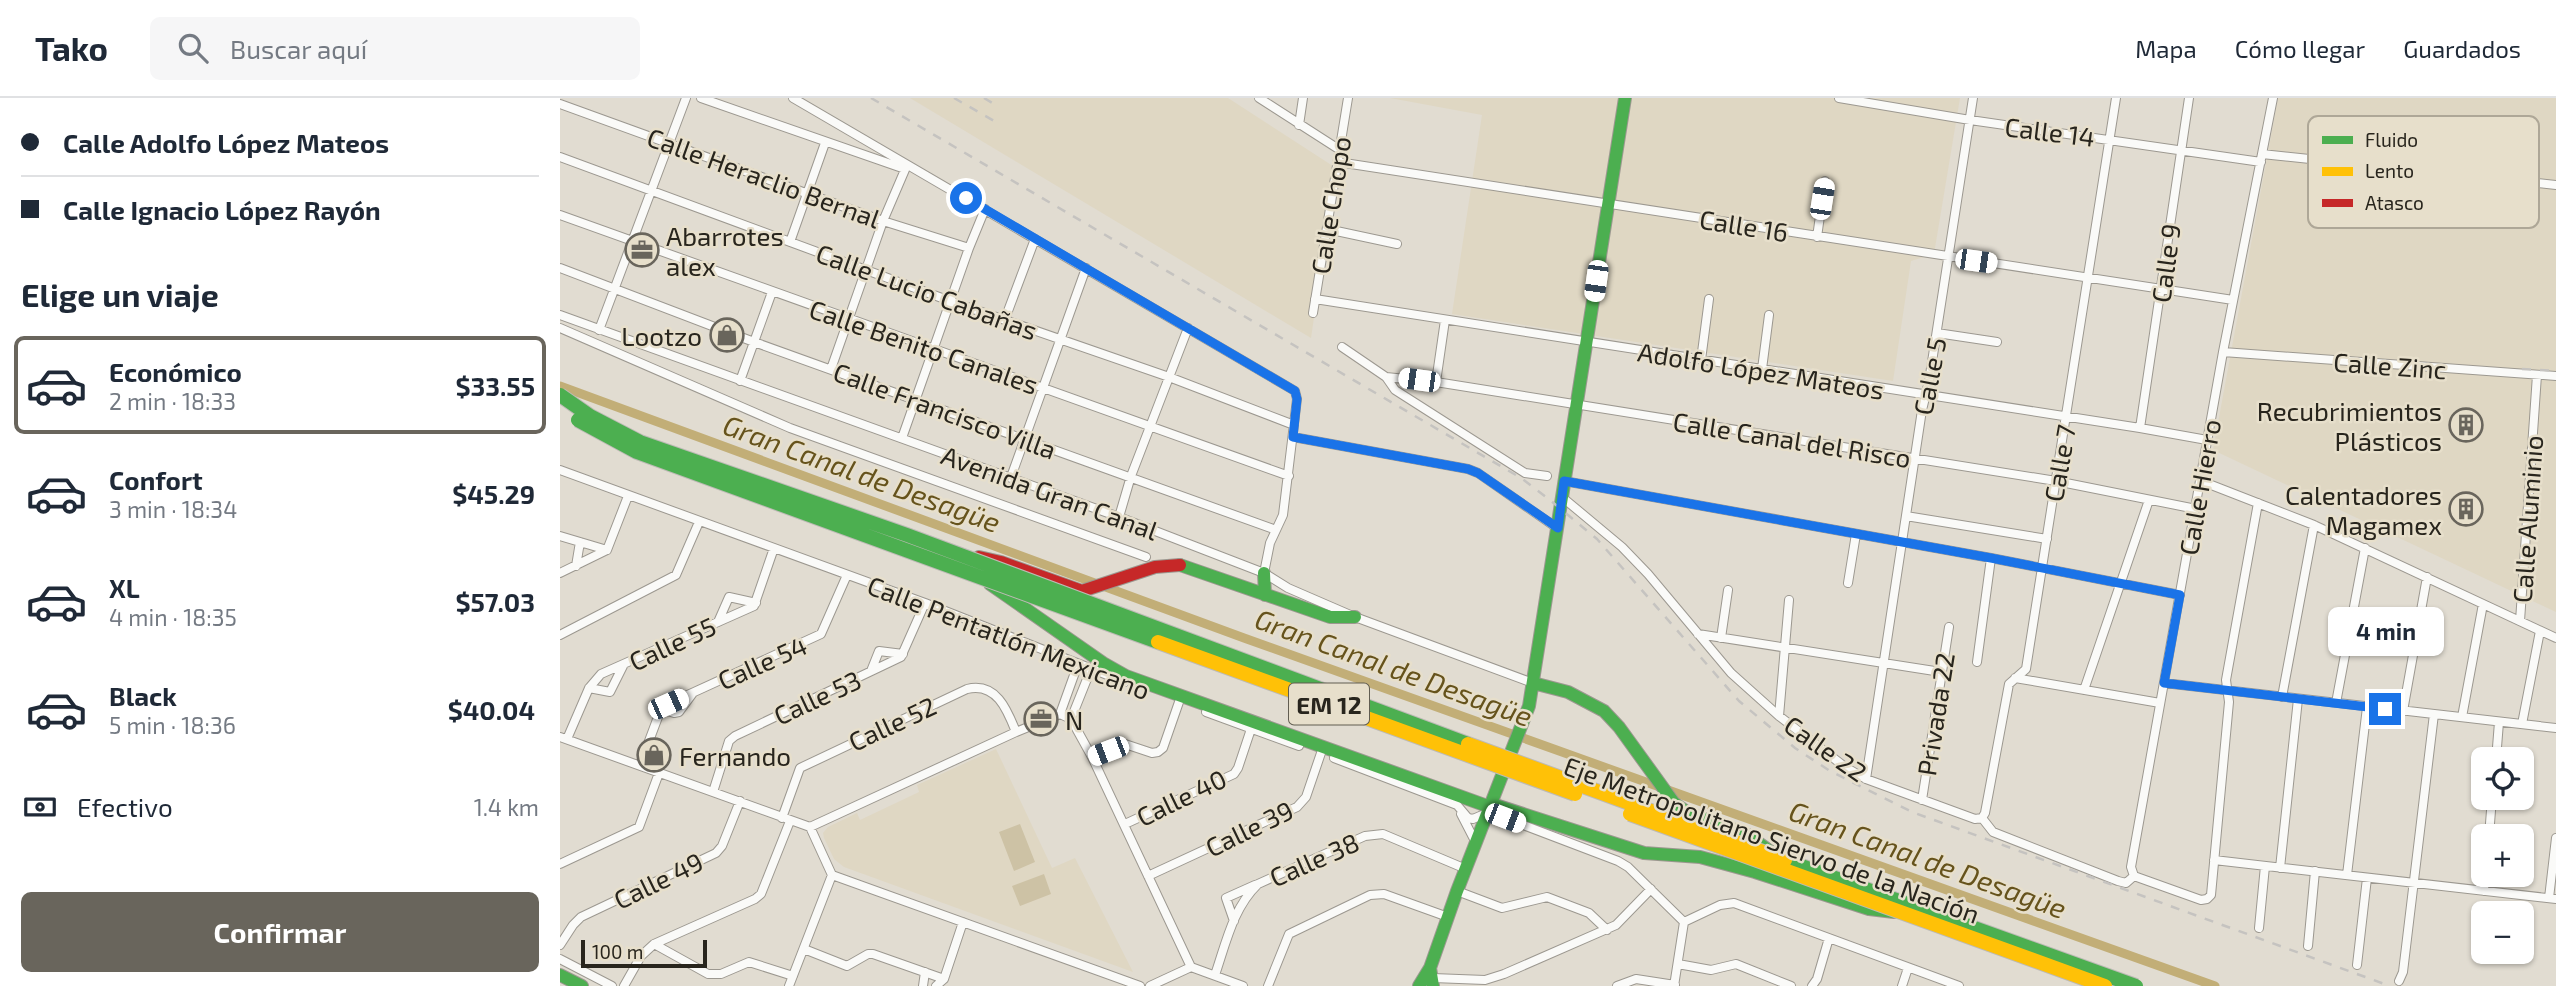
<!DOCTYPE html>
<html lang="es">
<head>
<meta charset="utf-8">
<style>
	:root { --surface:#fff; --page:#f6f6f7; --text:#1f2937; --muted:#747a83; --line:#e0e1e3; --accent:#69655c }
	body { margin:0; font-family:"Exo 2",sans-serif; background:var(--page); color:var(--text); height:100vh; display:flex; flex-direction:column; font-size:26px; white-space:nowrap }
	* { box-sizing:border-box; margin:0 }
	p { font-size:23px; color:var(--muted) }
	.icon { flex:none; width:38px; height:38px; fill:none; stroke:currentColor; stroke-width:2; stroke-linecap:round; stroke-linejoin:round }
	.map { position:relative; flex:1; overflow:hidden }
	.panel { display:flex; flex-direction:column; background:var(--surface); width:560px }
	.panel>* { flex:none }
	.top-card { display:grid; align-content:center; height:154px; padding:0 21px; background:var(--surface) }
	.buttons { position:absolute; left:1911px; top:649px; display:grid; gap:14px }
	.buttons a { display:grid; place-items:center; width:63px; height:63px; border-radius:10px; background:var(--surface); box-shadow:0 2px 5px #0004; font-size:35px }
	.scale { position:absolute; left:21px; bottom:18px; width:126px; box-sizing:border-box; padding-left:7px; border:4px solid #28251d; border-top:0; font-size:19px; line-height:24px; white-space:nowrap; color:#28251d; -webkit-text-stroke:5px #e7dfcb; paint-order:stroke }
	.end { position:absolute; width:32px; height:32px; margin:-16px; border:9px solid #1a73e8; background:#fff; box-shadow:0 0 0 4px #fff }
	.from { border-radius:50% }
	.bubble { position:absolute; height:49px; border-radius:10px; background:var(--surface); box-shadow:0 2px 5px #0004; font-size:23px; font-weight:700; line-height:49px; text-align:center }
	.car { position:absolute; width:21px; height:42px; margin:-21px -10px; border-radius:9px; box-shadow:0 0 5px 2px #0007; background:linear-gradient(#fff 24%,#345 0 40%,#fff 0 76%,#345 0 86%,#fff 0) }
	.top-card b { display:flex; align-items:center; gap:24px; height:66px; font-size:26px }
	.top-card b+b { border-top:2px solid var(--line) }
	.top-card i { width:18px; height:18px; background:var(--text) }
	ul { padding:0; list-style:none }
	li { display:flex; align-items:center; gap:21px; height:98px; margin:0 14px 10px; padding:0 7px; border:4px solid transparent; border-radius:10px }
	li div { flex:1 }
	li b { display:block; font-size:26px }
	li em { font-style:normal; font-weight:700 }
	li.active { border-color:var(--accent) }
	li>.icon { width:63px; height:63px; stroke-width:1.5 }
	h2 { padding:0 21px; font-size:32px; line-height:84px }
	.pay { display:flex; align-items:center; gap:18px; height:77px; padding:0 21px; font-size:26px }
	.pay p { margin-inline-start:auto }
	.button { display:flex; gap:14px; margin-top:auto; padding:14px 21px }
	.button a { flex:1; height:80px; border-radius:10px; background:var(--accent); color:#fff; font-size:28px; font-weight:700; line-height:80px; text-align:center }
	header { display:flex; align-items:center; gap:42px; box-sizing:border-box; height:98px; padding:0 35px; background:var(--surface); border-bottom:2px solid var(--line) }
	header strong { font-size:33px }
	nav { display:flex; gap:38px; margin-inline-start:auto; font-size:24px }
	.search { width:490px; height:63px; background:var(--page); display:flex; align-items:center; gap:18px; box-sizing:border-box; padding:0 24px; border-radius:10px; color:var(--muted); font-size:26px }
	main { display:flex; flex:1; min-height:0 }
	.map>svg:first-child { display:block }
	.built { fill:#dfd7c3 }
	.green { fill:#cdc2a5 }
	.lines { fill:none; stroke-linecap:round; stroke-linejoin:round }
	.canal { stroke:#c2ae77; stroke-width:9 }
	.street-casing { stroke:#9c9890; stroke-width:10 }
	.fast-casing { stroke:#9c9890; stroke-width:14 }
	.jam-casing { stroke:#9c9890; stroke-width:14 }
	.street { stroke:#fafaf8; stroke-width:8 }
	.fast { stroke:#4caf50; stroke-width:12 }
	.jam { stroke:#c62828; stroke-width:12 }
	.rail { stroke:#c5c3c0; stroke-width:2.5; stroke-dasharray:9 9; stroke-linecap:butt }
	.fast-bridge-casing { stroke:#bdbab5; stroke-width:16; stroke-linecap:butt }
	.slow-bridge-casing { stroke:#bdbab5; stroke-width:16; stroke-linecap:butt }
	.fast-bridge { stroke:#4caf50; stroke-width:14 }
	.slow-bridge { stroke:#ffc107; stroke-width:14 }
	.route { stroke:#1a73e8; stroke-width:9 }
	.labels { text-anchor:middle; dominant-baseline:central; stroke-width:5; stroke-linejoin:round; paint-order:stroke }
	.shield { fill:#e7dfcb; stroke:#615d51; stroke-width:2 }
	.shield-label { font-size:24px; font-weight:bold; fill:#28251d }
	.street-label { font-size:26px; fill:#28251d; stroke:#e7dfcb }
	.poi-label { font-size:26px; fill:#28251d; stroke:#e7dfcb; text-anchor:start }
	.water-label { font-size:28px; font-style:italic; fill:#66531c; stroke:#e7dfcb }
	.key { fill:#e7dfcb; stroke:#aea797; stroke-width:2 }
	.key-label { font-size:19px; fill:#28251d }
</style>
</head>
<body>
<header>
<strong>Tako</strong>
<div class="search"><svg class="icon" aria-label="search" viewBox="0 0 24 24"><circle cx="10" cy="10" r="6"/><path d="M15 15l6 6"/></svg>Buscar aquí</div>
<nav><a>Mapa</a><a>Cómo llegar</a><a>Guardados</a></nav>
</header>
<main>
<section class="panel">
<div class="top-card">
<b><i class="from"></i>Calle Adolfo López Mateos</b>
<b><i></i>Calle Ignacio López Rayón</b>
</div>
<h2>Elige un viaje</h2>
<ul>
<li class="active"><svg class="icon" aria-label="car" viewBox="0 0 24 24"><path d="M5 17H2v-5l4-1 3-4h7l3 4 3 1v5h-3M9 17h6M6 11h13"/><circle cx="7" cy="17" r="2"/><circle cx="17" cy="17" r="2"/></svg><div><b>Económico</b><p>2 min · 18:33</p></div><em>$33.55</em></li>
<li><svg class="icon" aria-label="car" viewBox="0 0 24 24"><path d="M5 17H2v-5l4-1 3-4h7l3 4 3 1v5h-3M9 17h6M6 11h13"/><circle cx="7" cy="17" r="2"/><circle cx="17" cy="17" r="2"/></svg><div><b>Confort</b><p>3 min · 18:34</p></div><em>$45.29</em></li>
<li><svg class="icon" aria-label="car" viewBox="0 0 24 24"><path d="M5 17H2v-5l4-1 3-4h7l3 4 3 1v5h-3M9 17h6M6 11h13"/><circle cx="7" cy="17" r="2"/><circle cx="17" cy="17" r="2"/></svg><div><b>XL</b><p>4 min · 18:35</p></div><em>$57.03</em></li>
<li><svg class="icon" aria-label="car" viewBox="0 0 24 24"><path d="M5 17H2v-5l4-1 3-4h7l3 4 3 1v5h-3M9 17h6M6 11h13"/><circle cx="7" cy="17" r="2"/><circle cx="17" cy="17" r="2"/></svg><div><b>Black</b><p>5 min · 18:36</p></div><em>$40.04</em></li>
</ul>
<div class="pay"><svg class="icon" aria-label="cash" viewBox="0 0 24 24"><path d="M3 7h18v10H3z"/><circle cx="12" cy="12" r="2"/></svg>Efectivo<p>1.4 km</p></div>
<div class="button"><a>Confirmar</a></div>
</section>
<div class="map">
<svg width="1996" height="888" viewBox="0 0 1996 888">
	<rect width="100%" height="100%" fill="#e1dcd1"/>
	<path class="built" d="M350,0h318l108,70 -25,170z
		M830,0h570l-26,156 -23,7 -18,120 -441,-67 30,-199z
		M1718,0h278v514l-343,-162z
		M436,651l56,119 23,-10 58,114 -289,-105 -10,-8 -10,-21 -1,-5 5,-6 29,-14 3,7 59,-28 -2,-7z"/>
	<path class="green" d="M460,726l15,38 -21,9 -15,-39z
		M484,776l7,20 -31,12 -8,-20z"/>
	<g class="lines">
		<path class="canal" d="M0,288l684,252 971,348"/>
		<defs>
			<path id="street" d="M141,0l204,71
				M233,0l502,293 2,8 -14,116 -13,28 -6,30
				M699,0l81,52
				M1279,0l131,22 291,42
				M0,6l323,117 86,27
				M739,27l4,-27
				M1702,56l294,31
				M0,59l390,144 219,76 125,48
				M778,64c298,47 597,91 895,138
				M0,117l729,261
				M767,131l70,15
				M1257,139l8,-56
				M230,144l35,-99
				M0,170l194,74 522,188
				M755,201l825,129 67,12
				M753,215l35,-215
				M0,217l559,202 145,56 24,15 67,29 178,66
				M445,221l30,-80
				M0,230l230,100 356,129
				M39,232l87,-232
				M1377,235l60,9
				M782,249l44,30 9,13 130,83 22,3
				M1663,254l333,24
				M1141,262l8,-61
				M271,271l52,-148 24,-56
				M1202,271l7,-54
				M826,279l50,5 620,99 140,28
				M180,283l32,-89
				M876,284l9,-62
				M1580,330l49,-330
				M733,339l175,32 10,4 79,55
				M342,340l67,-190 16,-39
				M0,372l365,133 200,79
				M451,379l75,-209
				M1004,383l427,77 189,37
				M1641,383l113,44 242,113
				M1002,399l60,50 26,27 83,99 48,43 66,51 21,12 109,40 7,-1
				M1346,418l141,23
				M559,419l12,-41 57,-148
				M0,438l47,14
				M16,468l4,-24
				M0,475l47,-23 21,-54
				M1288,485l8,-49
				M1960,523l17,-246
				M158,524l11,-25 27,6
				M1138,536l243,38
				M0,537l116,-60 23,-53
				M1161,540l7,-48
				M1417,564l14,-104
				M311,573l8,-20 24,3
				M1455,580l145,25
				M1604,585l392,45
				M29,590l21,4 13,-26
				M1524,592l65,-190
				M1722,599l32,-172
				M1776,605l29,-155
				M101,611l13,4 5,-1 14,-19
				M1843,613l24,-134
				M646,614l93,34
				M500,616l18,-50
				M1219,618l10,-116
				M1902,619l21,-113
				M511,621l21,38 99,210
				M511,621l20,-50
				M1962,626l18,-93
				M0,639l250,90 22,48 308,111
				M7,641l22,-51 12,-14 153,-68 20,-58
				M532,659l33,-13 27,9 6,-1 5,-4 16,-46
				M774,660l123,47 11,13 5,1 16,-7 129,49 10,6 56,55
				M1936,662l3,-38
				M80,667l21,-56 7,-5 153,-70 26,-59
				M1306,681l56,-369 7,-29 44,-283
				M153,694l16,-51 6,-5 166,-79 24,-54
				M1362,702l27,-173
				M901,716l15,29
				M222,720l18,-50 167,-79c29,-7 40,20 49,43
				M1422,720l3,-5 24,-129 17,-15 90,-571
				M1422,720l11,14 125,49 8,2 8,-7
				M565,726l109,-50 4,-6 13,-39
				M250,729l206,-95 44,-18 11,5
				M1929,738l3,-38
				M1654,762l342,39
				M0,766l79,-37 20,-54
				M1720,770l18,-169
				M1787,777l20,-168
				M588,778l149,-69 9,-10 15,-44
				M1574,778l-3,-9 92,-515 50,-254
				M1574,778l67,24 6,-1 4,-4 18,-193 -3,-22 32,-177
				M897,793l45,17 45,-11 42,16 18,17
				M1924,793l1,-16
				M1989,800l7,-60
				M674,823l-8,-23 29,-13
				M1124,824l36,-17 14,-2 225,83
				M1699,830l6,-62
				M94,846l54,30h13l28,-12 44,14
				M0,847l13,-20 8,-8 135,-64 6,-7 18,-45
				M1748,848l7,-75
				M244,851l43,17 21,-12h5l71,25
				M0,861l52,27
				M1118,866l33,6 25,-6 55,22
				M1797,867l10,-87
				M655,877c11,-32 18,-67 43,-91l107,-48 18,-2 83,35
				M873,880l52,2 19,-6 112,-49 35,-36
				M1839,883l4,-9 31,-258
				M64,888l17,-30 13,-12 101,-45 6,-5 29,-73
				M229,888l43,-111
				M363,888l2,-14
				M376,888l8,-7 19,-57
				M590,888l41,-19 52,19
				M708,888l21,-52 81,-39 14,-1 64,23
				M1057,888l19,-7 39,6
				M1114,888l10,-64
				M1252,888l5,-7 12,-41
				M1342,888l6,-18"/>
			<path id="fast" d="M620,467l150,52h25
				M704,475l1,22
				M430,486l113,79 23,13 364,131
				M973,585l35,9 36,19 15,16 55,76 14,10 58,21 25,18
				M932,706l152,49 56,4 55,15 114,37 25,3
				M870,870l3,18
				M0,877l22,11
				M859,888l11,-18 27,-77 72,-185 96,-608"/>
			<path id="jam" d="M419,459l22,5 81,29 73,-24 25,-2"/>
		</defs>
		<use href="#street" class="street-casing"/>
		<use href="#fast" class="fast-casing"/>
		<use href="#jam" class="jam-casing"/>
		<use href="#street" class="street"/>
		<use href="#fast" class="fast"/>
		<use href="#jam" class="jam"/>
		<path class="rail" d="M311,0l650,380 29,22 47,39 142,162 56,47 35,23 82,41 478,174
			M394,0l42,24
			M424,0l10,6
			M1962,271l34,2"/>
		<defs>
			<path id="fast-bridge" d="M0,297l30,21 50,26 267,93 561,209
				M18,322l59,32 521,190
				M1225,762l351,126"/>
			<path id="slow-bridge" d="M598,544l417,152
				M908,646l317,116
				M1070,716l475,172"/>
		</defs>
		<use href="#fast-bridge" class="fast-bridge-casing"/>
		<use href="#slow-bridge" class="slow-bridge-casing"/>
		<use href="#fast-bridge" class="fast-bridge"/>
		<use href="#slow-bridge" class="slow-bridge"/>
	</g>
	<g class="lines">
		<path class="route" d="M406,100l329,193 2,8 -4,38 175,32 10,4 80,55 6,-47 427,77 189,37 -16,88 221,26"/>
	</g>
	<defs>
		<symbol id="office-ring" viewBox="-11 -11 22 22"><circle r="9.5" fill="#e7dfcb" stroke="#69655c" stroke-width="1.5"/><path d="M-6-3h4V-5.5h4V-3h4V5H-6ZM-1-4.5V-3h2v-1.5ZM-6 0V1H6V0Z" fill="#69655c"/></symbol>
		<symbol id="shop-ring" viewBox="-11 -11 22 22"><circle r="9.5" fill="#e7dfcb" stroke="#69655c" stroke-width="1.5"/><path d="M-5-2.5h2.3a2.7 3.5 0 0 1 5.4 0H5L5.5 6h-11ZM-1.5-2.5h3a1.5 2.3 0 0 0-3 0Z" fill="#69655c"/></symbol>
		<symbol id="building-ring" viewBox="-11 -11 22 22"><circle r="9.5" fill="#e7dfcb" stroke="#69655c" stroke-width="1.5"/><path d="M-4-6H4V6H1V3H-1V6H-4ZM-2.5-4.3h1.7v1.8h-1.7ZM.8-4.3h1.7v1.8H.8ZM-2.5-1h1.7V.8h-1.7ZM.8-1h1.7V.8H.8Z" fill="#69655c"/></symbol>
	</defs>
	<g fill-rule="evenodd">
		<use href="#office-ring" x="63" y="133" width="38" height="38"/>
		<use href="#shop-ring" x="148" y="218" width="38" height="38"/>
		<use href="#building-ring" x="1887" y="308" width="38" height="38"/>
		<use href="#building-ring" x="1887" y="392" width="38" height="38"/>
		<use href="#office-ring" x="462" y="602" width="38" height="38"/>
		<use href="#shop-ring" x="75" y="638" width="38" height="38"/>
	</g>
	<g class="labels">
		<rect class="shield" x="729" y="585.5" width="80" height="41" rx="5"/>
		<g class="shield-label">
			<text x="769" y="606">EM 12</text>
		</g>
		<g class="street-label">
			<text transform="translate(1490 33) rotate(7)">Calle 14</text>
			<text transform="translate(204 79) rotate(20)">Calle Heraclio Bernal</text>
			<text transform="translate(770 107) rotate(-81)">Calle Chopo</text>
			<text transform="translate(1184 127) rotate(9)">Calle 16</text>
			<text transform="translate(1605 165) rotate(-82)">Calle 9</text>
			<text transform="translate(367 193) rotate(20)">Calle Lucio Cabañas</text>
			<text transform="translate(364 248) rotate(19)">Calle Benito Canales</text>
			<text transform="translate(1830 267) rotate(4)">Calle Zinc</text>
			<text transform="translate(1201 272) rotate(9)">Adolfo López Mateos</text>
			<text transform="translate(1369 278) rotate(-79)">Calle 5</text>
			<text transform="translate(385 312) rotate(20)">Calle Francisco Villa</text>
			<text transform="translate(1232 341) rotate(9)">Calle Canal del Risco</text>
			<text transform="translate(1499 365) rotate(-80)">Calle 7</text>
			<text transform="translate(1639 389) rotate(-80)">Calle Hierro</text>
			<text transform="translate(490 394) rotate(20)">Avenida Gran Canal</text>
			<text transform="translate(1967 421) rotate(-86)">Calle Aluminio</text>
			<text transform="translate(449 539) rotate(21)">Calle Pentatlón Mexicano</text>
			<text transform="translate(112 545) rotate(-25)">Calle 55</text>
			<text transform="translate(202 564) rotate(-24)">Calle 54</text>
			<text transform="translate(257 599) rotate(-25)">Calle 53</text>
			<text transform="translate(1375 616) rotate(-81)">Privada 22</text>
			<text transform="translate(332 625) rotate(-25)">Calle 52</text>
			<text transform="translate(1266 650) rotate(35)">Calle 22</text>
			<text transform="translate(621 699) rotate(-26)">Calle 40</text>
			<text transform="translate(689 730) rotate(-26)">Calle 39</text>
			<text transform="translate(1212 741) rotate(20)">Eje Metropolitano Siervo de la Nación</text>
			<text transform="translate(754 761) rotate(-24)">Calle 38</text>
			<text transform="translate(98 782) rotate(-26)">Calle 49</text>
		</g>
		<g class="poi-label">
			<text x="106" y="137">Abarrotes<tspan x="106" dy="30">alex</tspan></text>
			<text x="142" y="237" text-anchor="end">Lootzo</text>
			<text x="1882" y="312" text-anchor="end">Recubrimientos<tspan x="1882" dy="30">Plásticos</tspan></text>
			<text x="1882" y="396" text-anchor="end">Calentadores<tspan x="1882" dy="30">Magamex</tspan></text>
			<text x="505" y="621">N</text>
			<text x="119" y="657">Fernando</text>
		</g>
		<g class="water-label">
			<text transform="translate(302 375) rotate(20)">Gran Canal de Desagüe</text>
			<text transform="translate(834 569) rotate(20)">Gran Canal de Desagüe</text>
			<text transform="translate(1368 761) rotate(20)">Gran Canal de Desagüe</text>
		</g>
	</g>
	<rect x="1748" y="18" width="231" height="112" rx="10" class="key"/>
	<rect x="1762" y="38" width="31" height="8" fill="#4caf50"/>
	<rect x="1762" y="69" width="31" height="9" fill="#ffc107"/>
	<rect x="1762" y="101" width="31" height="8" fill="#c62828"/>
	<g class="key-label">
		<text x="1805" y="49">Fluido</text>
		<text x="1805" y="80">Lento</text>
		<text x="1805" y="112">Atasco</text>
	</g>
</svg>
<div class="buttons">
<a><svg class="icon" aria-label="locate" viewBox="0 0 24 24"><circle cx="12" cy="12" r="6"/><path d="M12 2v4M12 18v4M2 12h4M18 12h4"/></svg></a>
<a>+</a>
<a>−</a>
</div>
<div class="scale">100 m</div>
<i class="end from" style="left:406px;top:100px"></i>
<i class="end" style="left:1825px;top:611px"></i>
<div class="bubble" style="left:1768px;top:509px;width:116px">4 min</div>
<i class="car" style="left:1262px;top:101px;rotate:9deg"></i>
<i class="car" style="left:1416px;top:163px;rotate:98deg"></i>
<i class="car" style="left:1036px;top:183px;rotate:188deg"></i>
<i class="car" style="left:859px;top:282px;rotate:278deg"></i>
<i class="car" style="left:108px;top:606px;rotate:66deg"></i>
<i class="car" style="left:548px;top:653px;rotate:249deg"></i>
<i class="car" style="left:945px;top:720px;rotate:111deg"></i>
</div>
</main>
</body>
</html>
